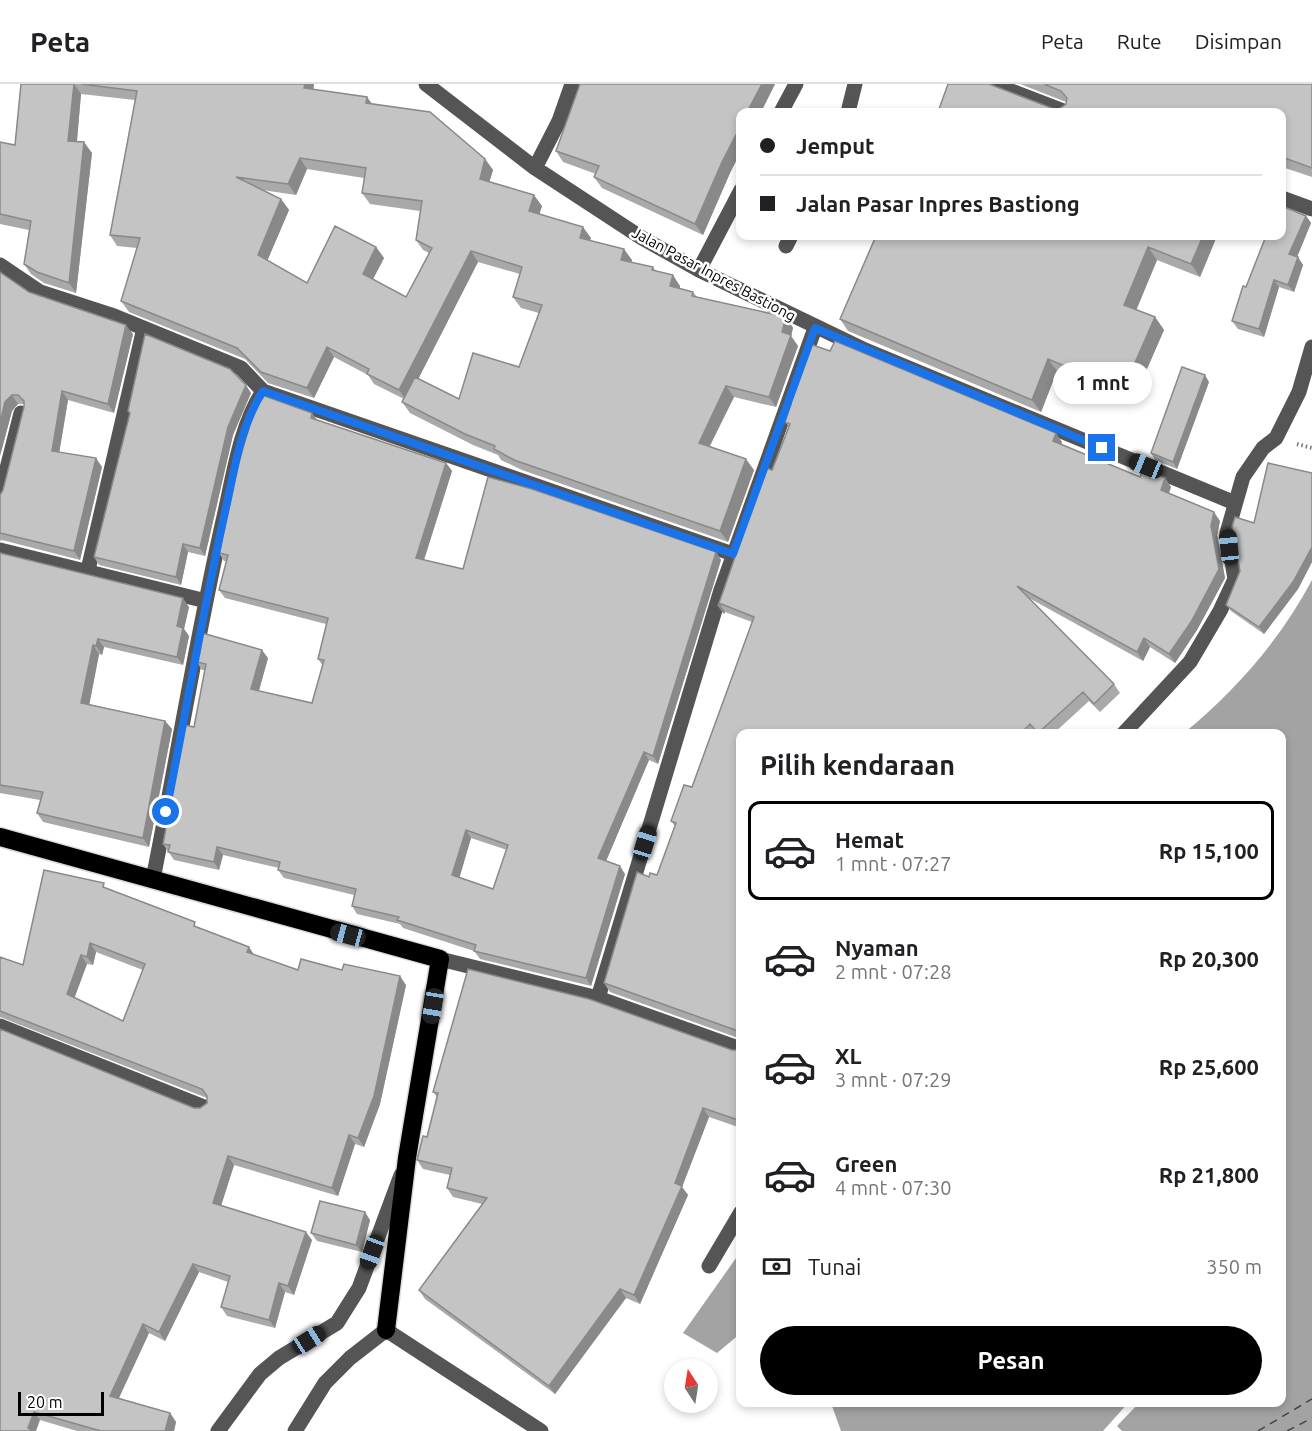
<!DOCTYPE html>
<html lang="id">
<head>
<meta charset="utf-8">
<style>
	:root { --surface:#fff; --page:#f2f2f2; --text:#202124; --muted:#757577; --line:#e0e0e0; --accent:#000 }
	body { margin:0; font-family:Ubuntu,sans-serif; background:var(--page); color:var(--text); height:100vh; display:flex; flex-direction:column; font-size:22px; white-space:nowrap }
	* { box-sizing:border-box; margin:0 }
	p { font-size:20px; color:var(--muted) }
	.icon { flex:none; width:33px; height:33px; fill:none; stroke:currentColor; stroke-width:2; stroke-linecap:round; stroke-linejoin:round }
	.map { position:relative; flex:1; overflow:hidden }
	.sheet { position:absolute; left:736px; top:645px; width:550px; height:678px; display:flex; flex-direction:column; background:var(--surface); border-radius:12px; box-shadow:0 3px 9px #0003 }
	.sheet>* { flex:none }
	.top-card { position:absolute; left:736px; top:24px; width:550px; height:132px; border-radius:12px; box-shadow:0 3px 9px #0003; display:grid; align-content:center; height:132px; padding:0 24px; background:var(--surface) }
	.needle { width:39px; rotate:348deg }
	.tools { position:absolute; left:664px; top:1275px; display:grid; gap:12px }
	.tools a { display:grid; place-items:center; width:54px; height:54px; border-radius:50%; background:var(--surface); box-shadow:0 3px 9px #0003; font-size:30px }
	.scale { position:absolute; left:18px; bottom:15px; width:86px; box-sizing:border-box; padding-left:6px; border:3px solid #000; border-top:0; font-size:16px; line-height:21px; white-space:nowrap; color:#000; -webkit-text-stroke:4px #fff; paint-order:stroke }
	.end { position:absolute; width:27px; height:27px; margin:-14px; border:8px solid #1a73e8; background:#fff; box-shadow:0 0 0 3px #fff }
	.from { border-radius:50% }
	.bubble { position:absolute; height:42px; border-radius:21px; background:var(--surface); box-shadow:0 3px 9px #0003; font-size:20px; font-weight:700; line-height:42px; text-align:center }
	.car { position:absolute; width:18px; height:36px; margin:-18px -9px; border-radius:8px; box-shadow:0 0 4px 2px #0007; background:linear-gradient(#222 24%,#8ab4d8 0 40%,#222 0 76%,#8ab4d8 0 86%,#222 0) }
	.top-card b { display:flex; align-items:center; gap:21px; height:57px; font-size:22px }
	.top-card b+b { border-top:2px solid var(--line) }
	.top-card i { width:15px; height:15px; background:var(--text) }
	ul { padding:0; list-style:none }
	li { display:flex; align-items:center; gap:18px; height:99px; margin:0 12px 9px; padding:0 12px; border:3px solid transparent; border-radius:12px }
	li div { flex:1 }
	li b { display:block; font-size:22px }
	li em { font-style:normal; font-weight:700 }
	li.active { border-color:var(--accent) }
	li>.icon { width:54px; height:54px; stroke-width:1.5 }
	h2 { padding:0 24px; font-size:27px; line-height:72px }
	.pay { display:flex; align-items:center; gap:15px; height:66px; padding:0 24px; font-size:22px }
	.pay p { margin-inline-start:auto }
	.primary-button { display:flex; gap:12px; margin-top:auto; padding:12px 24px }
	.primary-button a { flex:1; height:69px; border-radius:36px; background:var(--accent); color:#fff; font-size:24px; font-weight:700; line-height:69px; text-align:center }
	header { display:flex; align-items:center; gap:36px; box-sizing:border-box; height:84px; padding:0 30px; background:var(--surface); border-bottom:2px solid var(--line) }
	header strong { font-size:28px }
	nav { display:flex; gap:33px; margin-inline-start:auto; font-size:21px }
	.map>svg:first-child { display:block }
	.water { fill:#a3a3a3 }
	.pier { fill:#fff }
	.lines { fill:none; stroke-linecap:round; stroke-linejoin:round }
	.ferry { stroke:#444; stroke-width:1.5; stroke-dasharray:8 6; stroke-linecap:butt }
	.highway-casing { stroke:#dbdbdb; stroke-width:21 }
	.path { stroke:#777; stroke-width:4; stroke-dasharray:1.5 3; stroke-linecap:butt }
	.minor { stroke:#555; stroke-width:15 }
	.highway { stroke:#000; stroke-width:18 }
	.wall { fill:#a9a9a9; fill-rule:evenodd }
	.shaded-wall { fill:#898989 }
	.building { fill:#c4c4c4; stroke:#898989; stroke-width:1.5; fill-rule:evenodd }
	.route { stroke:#1a73e8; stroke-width:8 }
	.labels { text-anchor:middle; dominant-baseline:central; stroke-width:5; stroke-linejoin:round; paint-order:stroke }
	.street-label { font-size:15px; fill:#000; stroke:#fff }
</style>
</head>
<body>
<header>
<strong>Peta</strong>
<nav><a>Peta</a><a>Rute</a><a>Disimpan</a></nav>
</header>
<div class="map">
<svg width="1312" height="1347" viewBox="0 0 1312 1347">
	<rect width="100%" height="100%" fill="#fff"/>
	<path class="water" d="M1312,496v851h-471l-10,-28 451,-1v-668l-98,-1c51,-42 97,-94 128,-153z
		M741,1167v82l-24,20 -34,-20z"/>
	<path class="pier" d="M1129,1318l10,1 -22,23 5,5h-19z"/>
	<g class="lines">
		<path class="ferry" d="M1258,1347l54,-32
			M1287,1347l25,-13"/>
		<defs>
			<path id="highway" d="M0,753l440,122 -33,199 -21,172"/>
		</defs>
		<use href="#highway" class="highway-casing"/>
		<path class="path" d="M1297,360l15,4"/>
		<path class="minor" d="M426,0l109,84 107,70 57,32 166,80 370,153
			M993,0l73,28
			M781,28l15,-28
			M848,28l7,-28
			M535,84l24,-47 13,-37
			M1282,114l30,11
			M786,162l5,-10
			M0,181l40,27 74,24 127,52 22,23
			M699,186l42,-80
			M0,412l21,-83
			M0,466l206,51
			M88,486l56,-242
			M1123,650l67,-72 30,-51 15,-32 -8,-46 16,-56 20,-29 13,-10 23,-46 13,-45
			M153,795c24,-119 43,-239 70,-358 10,-42 16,-93 40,-130l470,163
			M440,875l158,39 143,51
			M598,914l123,-408 94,-262
			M0,942l204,81
			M709,1182l32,-54
			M218,1347l42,-57 19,-16 58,-35 22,-35 42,-113
			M295,1347l30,-48 25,-25 36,-28 155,101"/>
		<use href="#highway" class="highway"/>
	</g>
	<path class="wall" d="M21,0h293l-1,5 59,15 113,55 8,11 -4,12 53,24 -3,8 52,24 -1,2 42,20 -1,2 22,5 3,4 24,15v2l13,4 4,5 89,20 7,11 -2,8 7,10 -22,61 -42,-10 -24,49 44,24 -26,72 -206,-72 -21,-10 -3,-5 -25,-10 -63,-32 -8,-11 2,-3 -30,-15 -6,-9 -34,-18 -20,41 -46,-15 -23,-24 -116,-47 -8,-11 16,-53 -20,-2 -7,-11 25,-135 -54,-6 -4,47 15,12 -16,140 -32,-10 -13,-9 -7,-10 5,-34 -29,-6v-82l15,3zM307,85l57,9 -2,15 8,11 50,7 -4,29 7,10 6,3 -23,44 -33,-18 11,-21 -8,-11 -69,36 -40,-22 22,-51 -8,-11 -19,-9 34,5zM478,178l42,12 -7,23 8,11 18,5 -20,54 -60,32 -41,-20z
		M580,0h195l-45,89 -27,62 -101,-47 -8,-11 2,-3 -33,-12 -7,-11z
		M1020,0h292v93l-30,-10v-55h-344l121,-3 7,-5v-2z
		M1306,132l5,7 -14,34 6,8 -9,27 -15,-5 -15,50 -26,-8 -6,-8 14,-34z
		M876,152h341l-17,41 -43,-17 -21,50 19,7 9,13 -32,73 -75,-32 -16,41 -193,-81 -8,-12z
		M29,208l104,42 -19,79 -46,-13 -9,52 43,15 -22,93 -78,-20 -2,1v-46l3,-5 21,-83v-3h-6l-6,7 -12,45z
		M1209,298l-32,87 -22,-9 -4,-7z
		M251,309l-18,42 -28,121 -17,-4 -7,33 -82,-20 -5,-8 36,-143 -2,-3z
		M789,320l273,38 -1,3 79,32 25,1 6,9 -2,6 51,28 -3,14 8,43 -28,52 -22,33 -25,-16 -7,14 -114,-63 85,86 6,9 -20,19 -11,-11 -36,33h-312v305l-131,-47 -6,-9 45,-106 8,-2 18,-49 -4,-5 21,-34 60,-165 -27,-10 -1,2 -6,-8 54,-136 17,-43 -4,-5 6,-16z
		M317,336l129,43 6,8 -28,89 39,9 253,-17 5,8 -63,204 -9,-4 -43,101 19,13 -34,112 -111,-27 -6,-8 -71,-23 -3,-4 -43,-10 -5,-8 2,-11 -70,-17 -6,-8 1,-2 -56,-13 -4,15 -45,-10 -11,-16 31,-117 11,-57h-3l-5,-8 71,-4 -9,33 53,12 11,-37 -5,-7 8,-35 -101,-26 -6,-8 7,-29h-2l-5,-8zM471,754l36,12 -14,39 -34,-12z
		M1312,389v89l-14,27 -34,45 -33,-23 -5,-6 14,-34 14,-48z
		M0,469l189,54 -5,22 5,7 -6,29 -79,-18 -2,8 -3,-1 -10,50 76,17 7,8 -23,118 -106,-25 -6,-9 3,-13 -40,-7z
		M109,805l90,39 56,27 43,15h44l64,15 -26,119 -16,43 -9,-3 -17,52 -104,-31 -13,41 91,34 -18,55 -9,-3 -10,36 -48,-12 -6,-9 7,-25 -29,-10 -34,69 -16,-8 -30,65 51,15 6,9 -2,9h-97l-37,-11 -40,11 194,-323h6l7,-5v-5l-207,-81v-60l23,8zM96,868l47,18 -20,51 -49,-24 13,-33 6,1z
		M741,963v81l-32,-11 -27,70 6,8 -48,109 -14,-6 -71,96 -130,-95 -6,-9 63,-86 -29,-7 -6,-9 3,-13 -27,-6 -6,-9 10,-23 10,-40 -4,-5 299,-42h5z
		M370,1136l-8,32 -45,-11 -6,-8z"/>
	<path class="shaded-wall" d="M74,0l7,10 -5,57 -8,-10z
		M305,0h9l-2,15 -8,-11z
		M762,0h13l-14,28h-14z
		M367,13l8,11 -9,-5z
		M741,41v26l-11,22 -27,62 -8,-11 27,-62z
		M84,58l8,11 -16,140 -7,-10z
		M300,74l7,11 -11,26 -8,-11z
		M485,75l8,11 -6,20 -7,-11z
		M534,111l8,11 -5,16 -8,-11z
		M281,115l8,11 -24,56 -7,-11z
		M1306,132l5,7 -16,39 -6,-8z
		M583,143l8,11 -4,11 -7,-11z
		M1203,152h14l-17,41 -9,-13z
		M376,163l8,11 -14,27 -7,-11z
		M1148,163l9,13 -24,58 -9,-13z
		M624,165l8,11 -3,11 -8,-11z
		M471,167l7,11 -71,139 -8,-11z
		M1298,173l5,8 -9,27 -6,-7z
		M673,191l7,11 -2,11 -8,-11z
		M1274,196l5,7 -15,50 -5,-8z
		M786,233l7,11 -2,8 7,10 -22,61 -7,-10z
		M1155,233l9,13 -32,73 -9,-13z
		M126,241l7,9 -19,79 -6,-9z
		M327,263l7,10 -20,41 -7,-10z
		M1048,275l9,12 -16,41 -9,-12z
		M1205,291l4,7 -32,87 -4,-7z
		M246,301l5,8 -18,42 -28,121 -5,-8 28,-121z
		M726,302l8,11 -28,56 -7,-10z
		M62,307l6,9 -10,60 -6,-9z
		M12,311l6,9 -6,7 -12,45v-33l5,-21z
		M312,329l6,8 -7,-3z
		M1056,349l6,9 -3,8 -6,-9z
		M96,374l6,9 -22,93 -6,-9z
		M746,375l8,11 -26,72 -8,-11z
		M446,379l6,8 -30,95 -6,-8z
		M1165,394l6,9 -4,11 -6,-8z
		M1214,428l6,9 -3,14 8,43 -28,52 -22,33 -6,-9z
		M183,460l5,8 -7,33 -5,-8z
		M1312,463v15l-14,27 -34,45 -5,-7z
		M716,468l5,8 -63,204 -5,-8z
		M183,514l6,9 -5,22 5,7 -6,29 -6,-8v-31z
		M719,519l6,9 -1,2 -6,-8z
		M1144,554l6,9 -7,14 -6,-9z
		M98,555l6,8 -2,8 -6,-9z
		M93,561l6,9 -11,58 -7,-9z
		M262,566l6,8 -11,39 -6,-8z
		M165,637l7,8 -23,118 -6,-9z
		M644,668l5,8 -45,106 -6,-8z
		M466,746l5,8 -13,45 -6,-8z
		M217,763l6,8 -4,15 -5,-8z
		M620,782l5,8 -34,112 -5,-8z
		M90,859l6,9 -3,13 -6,-8z
		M249,863l6,9 -8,-4z
		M81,871l6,9 -14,38 -6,-8z
		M400,892l6,9 -26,119 -16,43 -6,-9z
		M703,1024l6,9 -27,70 6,8 -48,109 -6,-9 41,-112z
		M349,1051l6,9 -17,52 -6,-8z
		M228,1072l6,9 -15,47 -6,-9z
		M365,1128l5,8 -8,32 -6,-7z
		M306,1148l6,8 -18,55 -6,-9z
		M193,1180l6,8 -34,69 -6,-9z
		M279,1199l6,9 -10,36 -6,-8z
		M620,1205l6,9 -71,96 -6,-8z
		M143,1240l6,9 -33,71 -6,-8z
		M34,1328l6,8 -4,11h-7l-1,-3z
		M170,1329l6,9 -2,9h-9z"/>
	<path class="building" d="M21,0h53l-6,57 16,1 -15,141 -32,-11 -13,-8 7,-43 -31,-7v-72l15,3z
		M81,0h224l-1,4 63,9 -1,6 64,9 55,47 -5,20 54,16 -5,16 54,16 -3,11 44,11 -3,11 32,7 -1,3 21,5 -3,11 23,6 -1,4 94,21 -4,15 9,3 -22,62 -43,-11 -27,57 47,16 -26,72 -206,-71 -20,-11 1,-3 -30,-12 -63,-32 13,-25 44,22 14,-46 46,14 23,-62 -29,-8 9,-30 -51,-16 -72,139 -32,-16 2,-5 -42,-22 -20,41 -46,-16 -24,-24 -116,-47 19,-63 -30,-3 27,-144zM300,74l66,10 -4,25 60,8 -6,39 16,8 -26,49 -43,-23 13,-27 -41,-21 -28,57 -49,-28 23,-56 -45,-22 52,7z
		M580,0h182l-15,28h-6v13l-19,37 -27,62 -101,-47 5,-11 -43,-15z
		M948,0h41l65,25h5l7,-5 1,-6 -6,-7 -17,-7h268v84l-30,-11v-45h-344z
		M1282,122l24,10 -17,38 9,3 -10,28 -14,-5 -15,49 -27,-8 11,-35 3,1 20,-51h16z
		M876,152h327l-12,28 -43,-17 -24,58 31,12 -32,73 -75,-31 -16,41 -192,-81z
		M0,188l29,20 97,33 -18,79 -46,-13 -10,60 44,7 -22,93 -74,-18v-38l3,-5 21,-83v-6l-6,-6h-6l-7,7 -5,21z
		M145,250l85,35 16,16 -18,42 -28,121 -17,-4 -7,33 -82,-20 36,-144 -2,-2z
		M835,257l221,92 -3,8 87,36 3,-8 22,9 -4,12 53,22 -3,14 8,43 -28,53 -22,32 -25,-16 -7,14 -120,-66 97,98 -20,20 -11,-12 -45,41 -8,-9 -10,10h-279v300l-3,-3 -134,-48 33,-111 12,5 1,-4 7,2 19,-52 -5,-2 13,-36 8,2 62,-170 -35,-14 -1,3 48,-138 6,2 18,-46 -5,-2 6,-18h-2l21,-60 20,7z
		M1182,283l23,8 -32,87 -22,-9z
		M262,311l50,18 -1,5 135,45 -30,95 47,11 25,-92 44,12 184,63 -63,204 -9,-4 -46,106 22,8 -34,112 -112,-27 2,-6 -79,-25 2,-3 -47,-11 4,-17 -78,-19 2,-8 -63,-15 -3,15 -46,-10 2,-7 -7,-1 22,-119 9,2 12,-63 -9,-2 5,-29 60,17 -11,39 61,14 12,-43 -6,-1 10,-41 -109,-28 9,-35 -9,-2 19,-88 14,-48zM466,746l42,15 -15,44 -41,-14z
		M1268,379l44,10v74l-19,35 -34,45 -33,-22 14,-34 -8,-44 3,-10 19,6z
		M0,469l183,45 -6,28 6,2 -6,29 -79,-18 -2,7 -3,-1 -12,58 84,18 -22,117 -106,-25 6,-21 -43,-7z
		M44,786l60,13 -1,4 92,35 -1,4 55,21 -2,5 51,18 3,-11 41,11 2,-6 56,12 -26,120 -16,42 -9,-3 -17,53 -104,-32 -15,47 93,29 -18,54 -9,-3 -10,37 -48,-13 9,-31 -37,-12 -34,68 -16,-8 -33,72 60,17 -5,18h-64l-67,-19 -6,16 5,3h-33v-402l194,79h6l7,-5v-7l-5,-7 -202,-78v-54l23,8zM90,859l55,21 -22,57 -56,-27 14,-39 6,2z
		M468,885l121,30 143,51h5l4,-3v74l-38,-13 -28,75 7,3 -48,109 -14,-6 -71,97 -130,-96 68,-92 -40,-10 5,-20 -35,-8 6,-24 4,1 11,-44 -5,-1z
		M320,1117l45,11 -9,33 -45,-12z"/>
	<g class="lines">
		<path class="route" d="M166,728c20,-100 37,-200 59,-300 9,-39 15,-86 38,-121l470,163 82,-226 287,120"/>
	</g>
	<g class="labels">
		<g class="street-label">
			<text transform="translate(714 190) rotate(28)">Jalan Pasar Inpres Bastiong</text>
		</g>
	</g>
</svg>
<div class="tools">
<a><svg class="needle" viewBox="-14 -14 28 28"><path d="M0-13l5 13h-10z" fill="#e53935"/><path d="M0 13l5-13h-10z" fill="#757577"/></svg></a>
</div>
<div class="scale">20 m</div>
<i class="end from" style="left:166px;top:728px"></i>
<i class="end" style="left:1102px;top:364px"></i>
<div class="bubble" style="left:1053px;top:278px;width:99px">1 mnt</div>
<i class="car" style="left:1146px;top:382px;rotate:292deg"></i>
<i class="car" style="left:1229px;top:463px;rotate:354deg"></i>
<i class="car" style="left:645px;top:759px;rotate:17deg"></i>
<i class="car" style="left:348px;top:851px;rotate:285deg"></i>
<i class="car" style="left:433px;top:922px;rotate:189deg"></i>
<i class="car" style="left:372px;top:1168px;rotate:200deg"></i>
<i class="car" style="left:309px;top:1256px;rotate:58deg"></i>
<div class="top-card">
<b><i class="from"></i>Jemput</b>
<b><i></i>Jalan Pasar Inpres Bastiong</b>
</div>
<section class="sheet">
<h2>Pilih kendaraan</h2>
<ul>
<li class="active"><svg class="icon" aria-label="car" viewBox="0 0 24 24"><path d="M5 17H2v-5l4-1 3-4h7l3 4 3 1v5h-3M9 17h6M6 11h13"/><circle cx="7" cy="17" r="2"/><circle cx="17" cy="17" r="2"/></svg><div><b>Hemat</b><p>1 mnt · 07:27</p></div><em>Rp 15,100</em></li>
<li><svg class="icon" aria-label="car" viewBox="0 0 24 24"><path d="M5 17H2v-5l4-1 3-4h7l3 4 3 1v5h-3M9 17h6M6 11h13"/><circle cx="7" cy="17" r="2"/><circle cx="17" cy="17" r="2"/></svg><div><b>Nyaman</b><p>2 mnt · 07:28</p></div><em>Rp 20,300</em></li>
<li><svg class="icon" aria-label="car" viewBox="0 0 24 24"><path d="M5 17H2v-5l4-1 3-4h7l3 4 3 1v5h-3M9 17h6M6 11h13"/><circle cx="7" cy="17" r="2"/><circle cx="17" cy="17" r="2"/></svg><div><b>XL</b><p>3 mnt · 07:29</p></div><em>Rp 25,600</em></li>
<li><svg class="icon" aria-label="car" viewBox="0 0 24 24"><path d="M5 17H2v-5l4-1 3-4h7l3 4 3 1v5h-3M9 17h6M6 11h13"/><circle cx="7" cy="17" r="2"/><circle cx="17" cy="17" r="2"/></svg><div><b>Green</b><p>4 mnt · 07:30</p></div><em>Rp 21,800</em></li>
</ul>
<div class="pay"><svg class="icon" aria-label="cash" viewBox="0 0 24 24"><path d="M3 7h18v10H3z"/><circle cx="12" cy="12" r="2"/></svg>Tunai<p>350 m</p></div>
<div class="primary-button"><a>Pesan</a></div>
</section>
</div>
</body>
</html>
